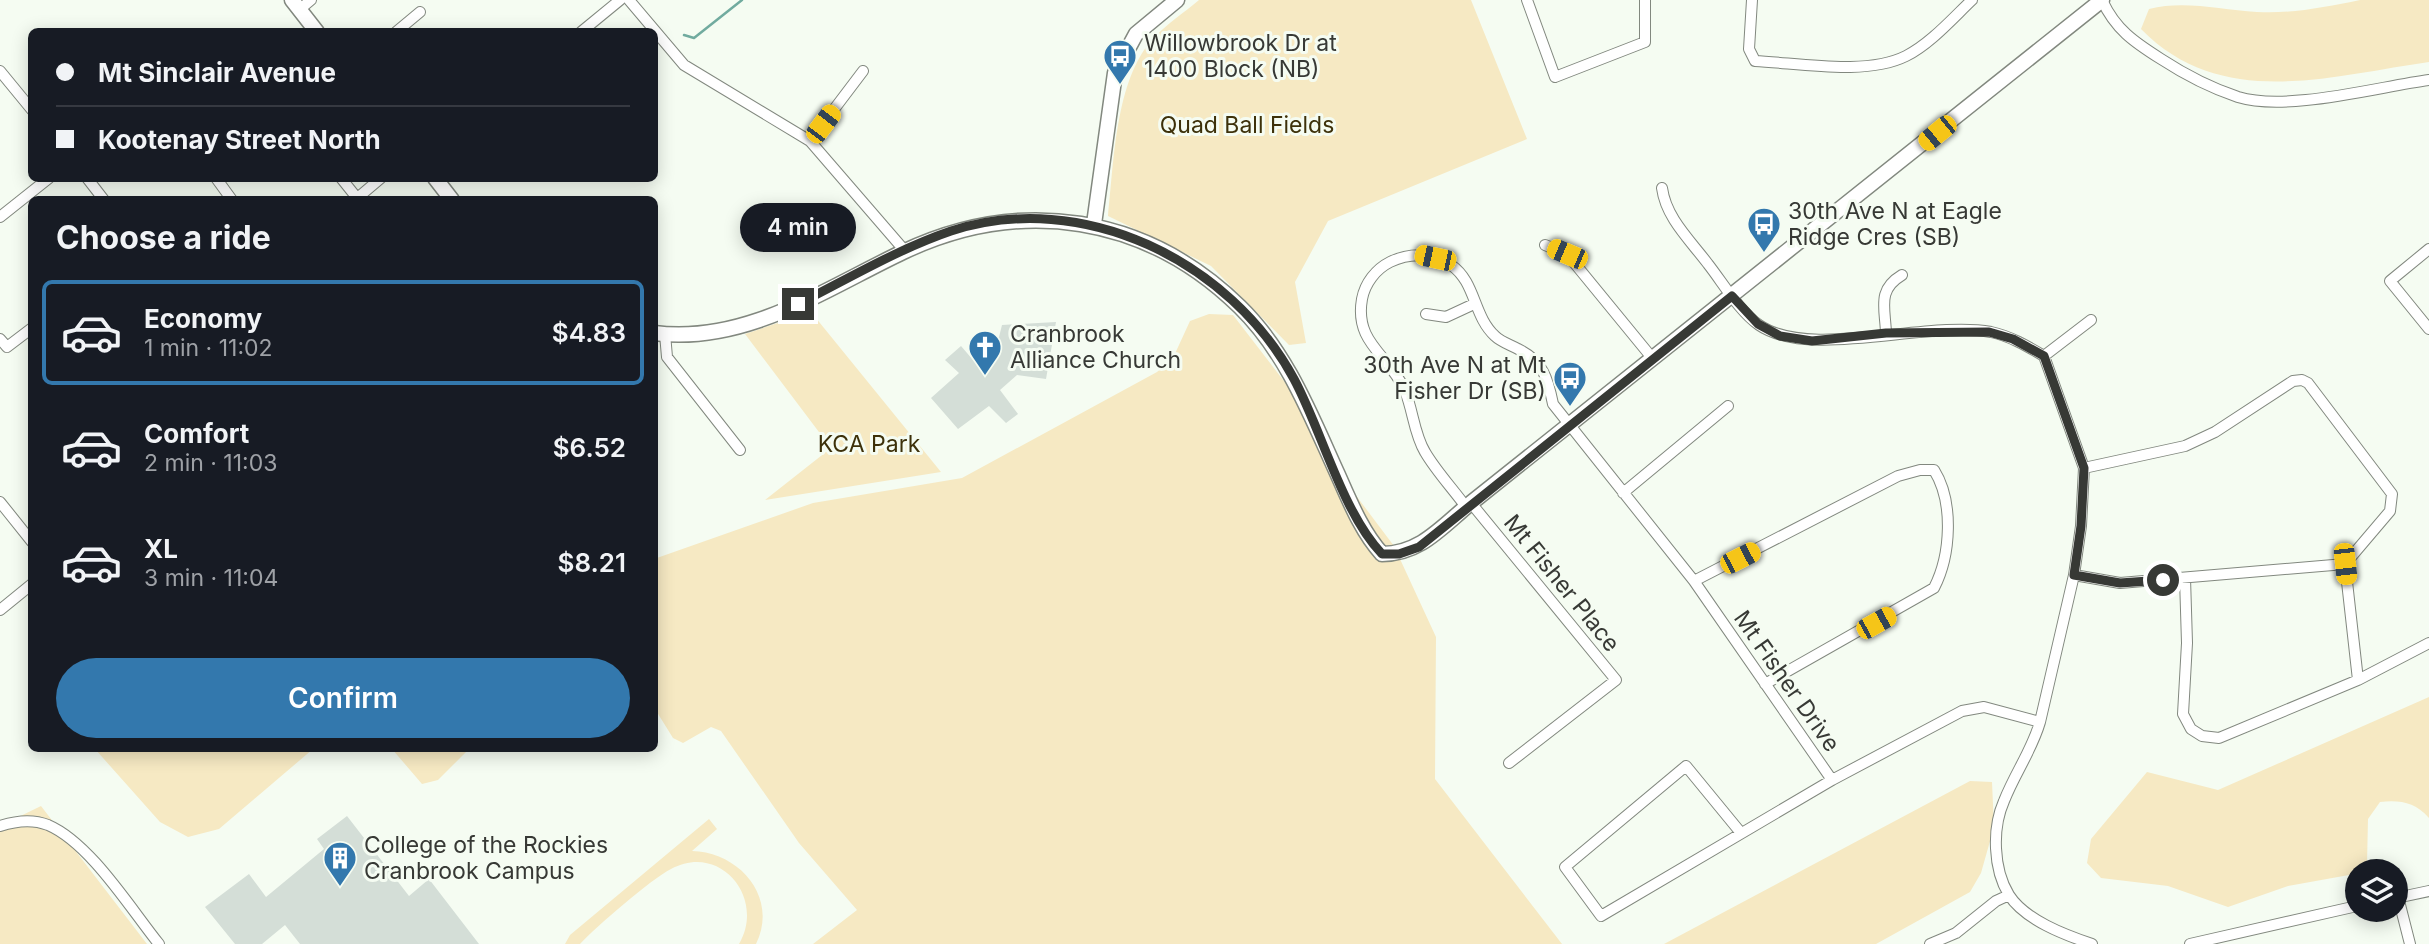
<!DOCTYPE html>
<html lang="en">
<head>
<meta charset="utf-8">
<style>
	:root { --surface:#171b24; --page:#242831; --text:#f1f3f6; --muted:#9ea1a6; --line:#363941; --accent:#3378ad }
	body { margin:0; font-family:Inter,sans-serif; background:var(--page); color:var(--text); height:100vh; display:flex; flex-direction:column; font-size:26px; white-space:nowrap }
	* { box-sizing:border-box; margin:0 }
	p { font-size:23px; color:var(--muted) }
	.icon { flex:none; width:38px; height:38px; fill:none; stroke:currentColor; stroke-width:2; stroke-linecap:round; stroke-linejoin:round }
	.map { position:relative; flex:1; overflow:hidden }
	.sheet { position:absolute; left:28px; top:196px; width:630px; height:556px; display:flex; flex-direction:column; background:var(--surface); border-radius:10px; box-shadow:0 4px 18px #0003 }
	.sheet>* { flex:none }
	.guide { position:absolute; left:28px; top:28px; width:630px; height:154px; border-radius:10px; box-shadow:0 4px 18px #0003; display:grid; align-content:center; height:154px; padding:0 28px; background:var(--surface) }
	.controls { position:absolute; left:2345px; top:859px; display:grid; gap:14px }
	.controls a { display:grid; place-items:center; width:63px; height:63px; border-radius:50%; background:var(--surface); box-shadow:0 4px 18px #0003; font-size:35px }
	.end { position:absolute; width:32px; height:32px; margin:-16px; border:9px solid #373935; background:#fff; box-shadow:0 0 0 4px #fff }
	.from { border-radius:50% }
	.bubble { position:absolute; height:49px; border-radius:24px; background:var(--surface); box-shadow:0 4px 18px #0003; font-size:23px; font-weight:600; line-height:49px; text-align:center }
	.car { position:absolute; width:21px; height:42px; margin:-21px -10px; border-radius:9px; box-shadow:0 0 5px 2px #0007; background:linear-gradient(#f5c518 24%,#345 0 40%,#f5c518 0 76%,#345 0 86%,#f5c518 0) }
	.guide b { display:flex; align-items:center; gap:24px; height:66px; font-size:26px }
	.guide b+b { border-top:2px solid var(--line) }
	.guide i { width:18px; height:18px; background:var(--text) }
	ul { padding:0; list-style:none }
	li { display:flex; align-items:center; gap:21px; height:105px; margin:0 14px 10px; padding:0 14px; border:4px solid transparent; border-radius:10px }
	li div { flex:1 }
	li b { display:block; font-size:26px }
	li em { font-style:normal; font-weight:600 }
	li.active { border-color:var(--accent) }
	li>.icon { width:63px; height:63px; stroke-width:1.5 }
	h2 { padding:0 28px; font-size:32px; line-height:84px }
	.cta { display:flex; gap:14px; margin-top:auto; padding:14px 28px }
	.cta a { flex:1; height:80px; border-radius:42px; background:var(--accent); color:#fff; font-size:28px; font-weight:600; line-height:80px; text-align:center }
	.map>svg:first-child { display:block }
	.green { fill:#f6e9c3 }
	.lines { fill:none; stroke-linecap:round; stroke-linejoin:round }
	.stream { stroke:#71ab9f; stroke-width:2.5 }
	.building { fill:#d4ded7 }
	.street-casing { stroke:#82887f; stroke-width:12 }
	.secondary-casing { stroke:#82887f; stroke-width:17 }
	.street { stroke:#fff; stroke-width:10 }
	.secondary { stroke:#fff; stroke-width:14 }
	.route { stroke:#373935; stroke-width:9 }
	.labels { text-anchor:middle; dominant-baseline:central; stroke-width:6; stroke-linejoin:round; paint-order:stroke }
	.poi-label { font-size:23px; fill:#373935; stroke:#f5fcf2; text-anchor:start }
	.park-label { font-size:23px; fill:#3d310a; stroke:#f5fcf2 }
	.street-label { font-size:23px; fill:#373935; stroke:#f5fcf2 }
</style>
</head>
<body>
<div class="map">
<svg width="2429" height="944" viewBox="0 0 2429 944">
	<rect width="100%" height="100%" fill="#f5fcf2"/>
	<path class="green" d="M1199,0h272l56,139 -199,82 -33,61 11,61 -17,2 -78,-79 -103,-50c6,-52 7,-137 45,-177 13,-15 31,-26 46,-39z
		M2360,0h69v62c-99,14 -208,49 -288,-33l8,-20c36,-9 71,1 108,3 34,2 69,-5 103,-12z
		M811,312l130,160 -176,28 66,-52 -86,-114z
		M1209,314l24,1 54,70 43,76 64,85 42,91 -1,142 127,165h-749l44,-34 -58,-67 -78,-112 -10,-4 -28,16 -10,-5 -18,-29 -1,-150 159,-56 149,-25 195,-106 16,-14 17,-37z
		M2429,697v121c-14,-16 -29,-18 -49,-16l-12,17 -1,45 -18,11 -61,11 -60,21 -60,-21 -67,-8 -14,-15 4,-24 56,-67 71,18z
		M95,749h218l-94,80 -31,8 -28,-15z
		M392,749h77l-31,31 -16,4z
		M1970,781l22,1 2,45 -13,46 -11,19 -94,52h-212z
		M41,806l106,138h-147v-118z
		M709,819l8,10 -25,22c47,1 87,46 64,93h-17c27,-46 -19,-102 -68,-75 -20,10 -75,58 -91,75h-15l5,-9z"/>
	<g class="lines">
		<path class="stream" d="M684,35l10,3 48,-38"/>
	</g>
	<path class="building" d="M1056,322l-10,57 -29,-4 -17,15 18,24 -12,9 -17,-17 -31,23 -27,-31 28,-25 -14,-13 16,-14 18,21 16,-14 7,-28z
		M347,816l62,80 20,-17 50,65h-179l-15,-19 -23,19h-27l-30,-37 44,-33 17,23 58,-48 -7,-10z"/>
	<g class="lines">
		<defs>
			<path id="street" d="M629,0l55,65 126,76 95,110
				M1527,0l28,77 90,-35v-42
				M1752,0l-3,49 6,12c44,2 111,15 151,-5 24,-12 46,-37 66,-56
				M2102,0c13,29 32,42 59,59 23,15 50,29 77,38 49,15 139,-10 191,-17
				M299,10l12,-10
				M396,32l24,-20
				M581,32l39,-32
				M0,71l32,39
				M810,141l53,-70
				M87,178l17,22
				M216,178l16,22
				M341,178l16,20
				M1662,188c4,30 28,52 46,76 15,19 31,47 51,61 51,35 168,-5 232,7 19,4 36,14 53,24l40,112 -3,58 -7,49 -34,147c-8,28 -25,51 -36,79 -12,27 -11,68 5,94 16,25 56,40 83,49
				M355,200l26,-22
				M0,217l49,-39
				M1545,245l22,9 86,105
				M2429,249l-39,32 39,48
				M1426,314l20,3 28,-13
				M1886,333c-1,-26 -9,-43 16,-58
				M665,334l2,23 73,93
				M0,339l7,8 25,-19
				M2044,356l47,-36
				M2084,468l101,-22 30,-14 78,-51 9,-1 6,3 84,111 -2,17 -45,53 13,116
				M1623,493l105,-87
				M0,502l32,40
				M2074,575l46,8 225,-19
				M2185,578l2,65 -4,71 8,15 11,7 17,2 139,-58 71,-37
				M1694,581l204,-105 22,-6h14c20,32 17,85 0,118l-169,96
				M0,610l32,-26
				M1509,763l107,-83 -145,-177 -5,4c-13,-18 -30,-36 -41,-55 -11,-18 -12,-42 -20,-61 -15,-36 -51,-47 -43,-92 3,-16 14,-30 28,-37 21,-10 41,-9 61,3 25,17 22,51 44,71 6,6 16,9 23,13 25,12 30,30 35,55l141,177 138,199
				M0,826c15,-5 33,-7 48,-1 42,18 82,83 111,119
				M1741,833l-55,-67 -121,101 36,49 231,-136 130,-69 22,-4 56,15
				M2398,897l12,47
				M2396,898l33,-7
				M1930,944l26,-11 40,-32 13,-6
				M2190,944l167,-38"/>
			<path id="secondary" d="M292,0l25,32
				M435,178l17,22
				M1094,224l21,-151 21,-39 41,-34
				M654,333c91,12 171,-44 249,-81 118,-56 243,-37 337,55 47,46 71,109 98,168 12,27 24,57 44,79 36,0 57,-24 84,-47
				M1471,503l631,-503"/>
		</defs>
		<use href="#street" class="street-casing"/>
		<use href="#secondary" class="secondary-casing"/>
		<use href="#street" class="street"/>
		<use href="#secondary" class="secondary"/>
	</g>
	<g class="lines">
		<path class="route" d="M798,304c50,-25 100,-55 153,-73 132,-43 279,30 343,148 28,52 48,133 88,175h17l20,-7 313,-251 26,28 22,12 32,5 74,-8 103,-1 24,7 31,17 40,112 -3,58 -7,49 46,8 43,-3"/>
	</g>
	<defs>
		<symbol id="bus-pin" viewBox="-11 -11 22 30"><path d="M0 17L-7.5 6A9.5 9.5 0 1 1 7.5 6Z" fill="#3378ad" stroke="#f5fcf2"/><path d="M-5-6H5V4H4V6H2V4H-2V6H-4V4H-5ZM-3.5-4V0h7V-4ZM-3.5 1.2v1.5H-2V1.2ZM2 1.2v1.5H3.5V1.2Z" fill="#fff"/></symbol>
		<symbol id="church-pin" viewBox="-11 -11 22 30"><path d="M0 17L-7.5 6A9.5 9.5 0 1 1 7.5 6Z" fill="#3378ad" stroke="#f5fcf2"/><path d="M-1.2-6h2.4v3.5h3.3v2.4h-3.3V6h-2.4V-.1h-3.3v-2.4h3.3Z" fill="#fff"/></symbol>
		<symbol id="building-pin" viewBox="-11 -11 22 30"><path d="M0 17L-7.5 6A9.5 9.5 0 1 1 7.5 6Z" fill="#3378ad" stroke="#f5fcf2"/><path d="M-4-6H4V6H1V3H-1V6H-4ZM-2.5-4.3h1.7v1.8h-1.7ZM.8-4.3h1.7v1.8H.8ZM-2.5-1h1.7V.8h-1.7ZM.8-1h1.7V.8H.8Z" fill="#fff"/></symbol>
	</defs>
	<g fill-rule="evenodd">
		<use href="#bus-pin" x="1101" y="37" width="38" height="52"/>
		<use href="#bus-pin" x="1745" y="205" width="38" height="52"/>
		<use href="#church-pin" x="966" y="328" width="38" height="52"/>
		<use href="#bus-pin" x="1551" y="359" width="38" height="52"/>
		<use href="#building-pin" x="321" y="839" width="38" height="52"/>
	</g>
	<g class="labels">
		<g class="poi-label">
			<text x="1144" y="43">Willowbrook Dr at<tspan x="1144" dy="26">1400 Block (NB)</tspan></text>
			<text x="1788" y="211">30th Ave N at Eagle<tspan x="1788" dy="26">Ridge Cres (SB)</tspan></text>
			<text x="1010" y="334">Cranbrook<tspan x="1010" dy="26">Alliance Church</tspan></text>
			<text x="1546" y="365" text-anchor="end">30th Ave N at Mt<tspan x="1546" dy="26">Fisher Dr (SB)</tspan></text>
			<text x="364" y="845">College of the Rockies<tspan x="364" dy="26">Cranbrook Campus</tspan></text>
		</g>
		<g class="park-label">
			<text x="1247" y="125">Quad Ball Fields</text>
			<text x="869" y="444">KCA Park</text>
		</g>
		<g class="street-label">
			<text transform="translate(1562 583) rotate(51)">Mt Fisher Place</text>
			<text transform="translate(1787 681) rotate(55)">Mt Fisher Drive</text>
		</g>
	</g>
</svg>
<div class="controls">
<a><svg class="icon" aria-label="layers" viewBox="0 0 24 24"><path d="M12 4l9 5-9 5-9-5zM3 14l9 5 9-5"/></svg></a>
</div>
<i class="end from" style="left:2163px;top:580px"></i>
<i class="end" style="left:798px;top:304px"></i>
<div class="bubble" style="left:740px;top:203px;width:116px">4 min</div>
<i class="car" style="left:823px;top:124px;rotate:37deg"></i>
<i class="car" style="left:1937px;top:133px;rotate:231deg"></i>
<i class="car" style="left:1567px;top:254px;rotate:293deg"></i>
<i class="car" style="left:1435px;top:258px;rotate:282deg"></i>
<i class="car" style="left:1740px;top:558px;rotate:63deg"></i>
<i class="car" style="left:2345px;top:564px;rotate:174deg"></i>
<i class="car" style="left:1876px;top:623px;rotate:61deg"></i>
<div class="guide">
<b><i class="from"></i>Mt Sinclair Avenue</b>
<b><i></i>Kootenay Street North</b>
</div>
<section class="sheet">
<h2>Choose a ride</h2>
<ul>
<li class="active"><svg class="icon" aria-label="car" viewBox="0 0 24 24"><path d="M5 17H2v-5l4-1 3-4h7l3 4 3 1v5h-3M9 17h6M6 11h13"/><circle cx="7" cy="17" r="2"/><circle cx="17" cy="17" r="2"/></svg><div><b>Economy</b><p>1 min · 11:02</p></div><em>$4.83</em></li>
<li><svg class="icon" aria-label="car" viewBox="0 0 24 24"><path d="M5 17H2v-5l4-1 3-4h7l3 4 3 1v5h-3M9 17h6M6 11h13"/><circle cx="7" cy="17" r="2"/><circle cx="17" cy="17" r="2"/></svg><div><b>Comfort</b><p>2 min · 11:03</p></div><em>$6.52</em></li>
<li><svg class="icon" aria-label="car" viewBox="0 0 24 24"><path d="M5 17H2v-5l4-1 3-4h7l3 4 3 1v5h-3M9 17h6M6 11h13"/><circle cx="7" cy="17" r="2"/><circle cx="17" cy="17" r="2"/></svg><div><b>XL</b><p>3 min · 11:04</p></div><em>$8.21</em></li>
</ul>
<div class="cta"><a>Confirm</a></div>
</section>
</div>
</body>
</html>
